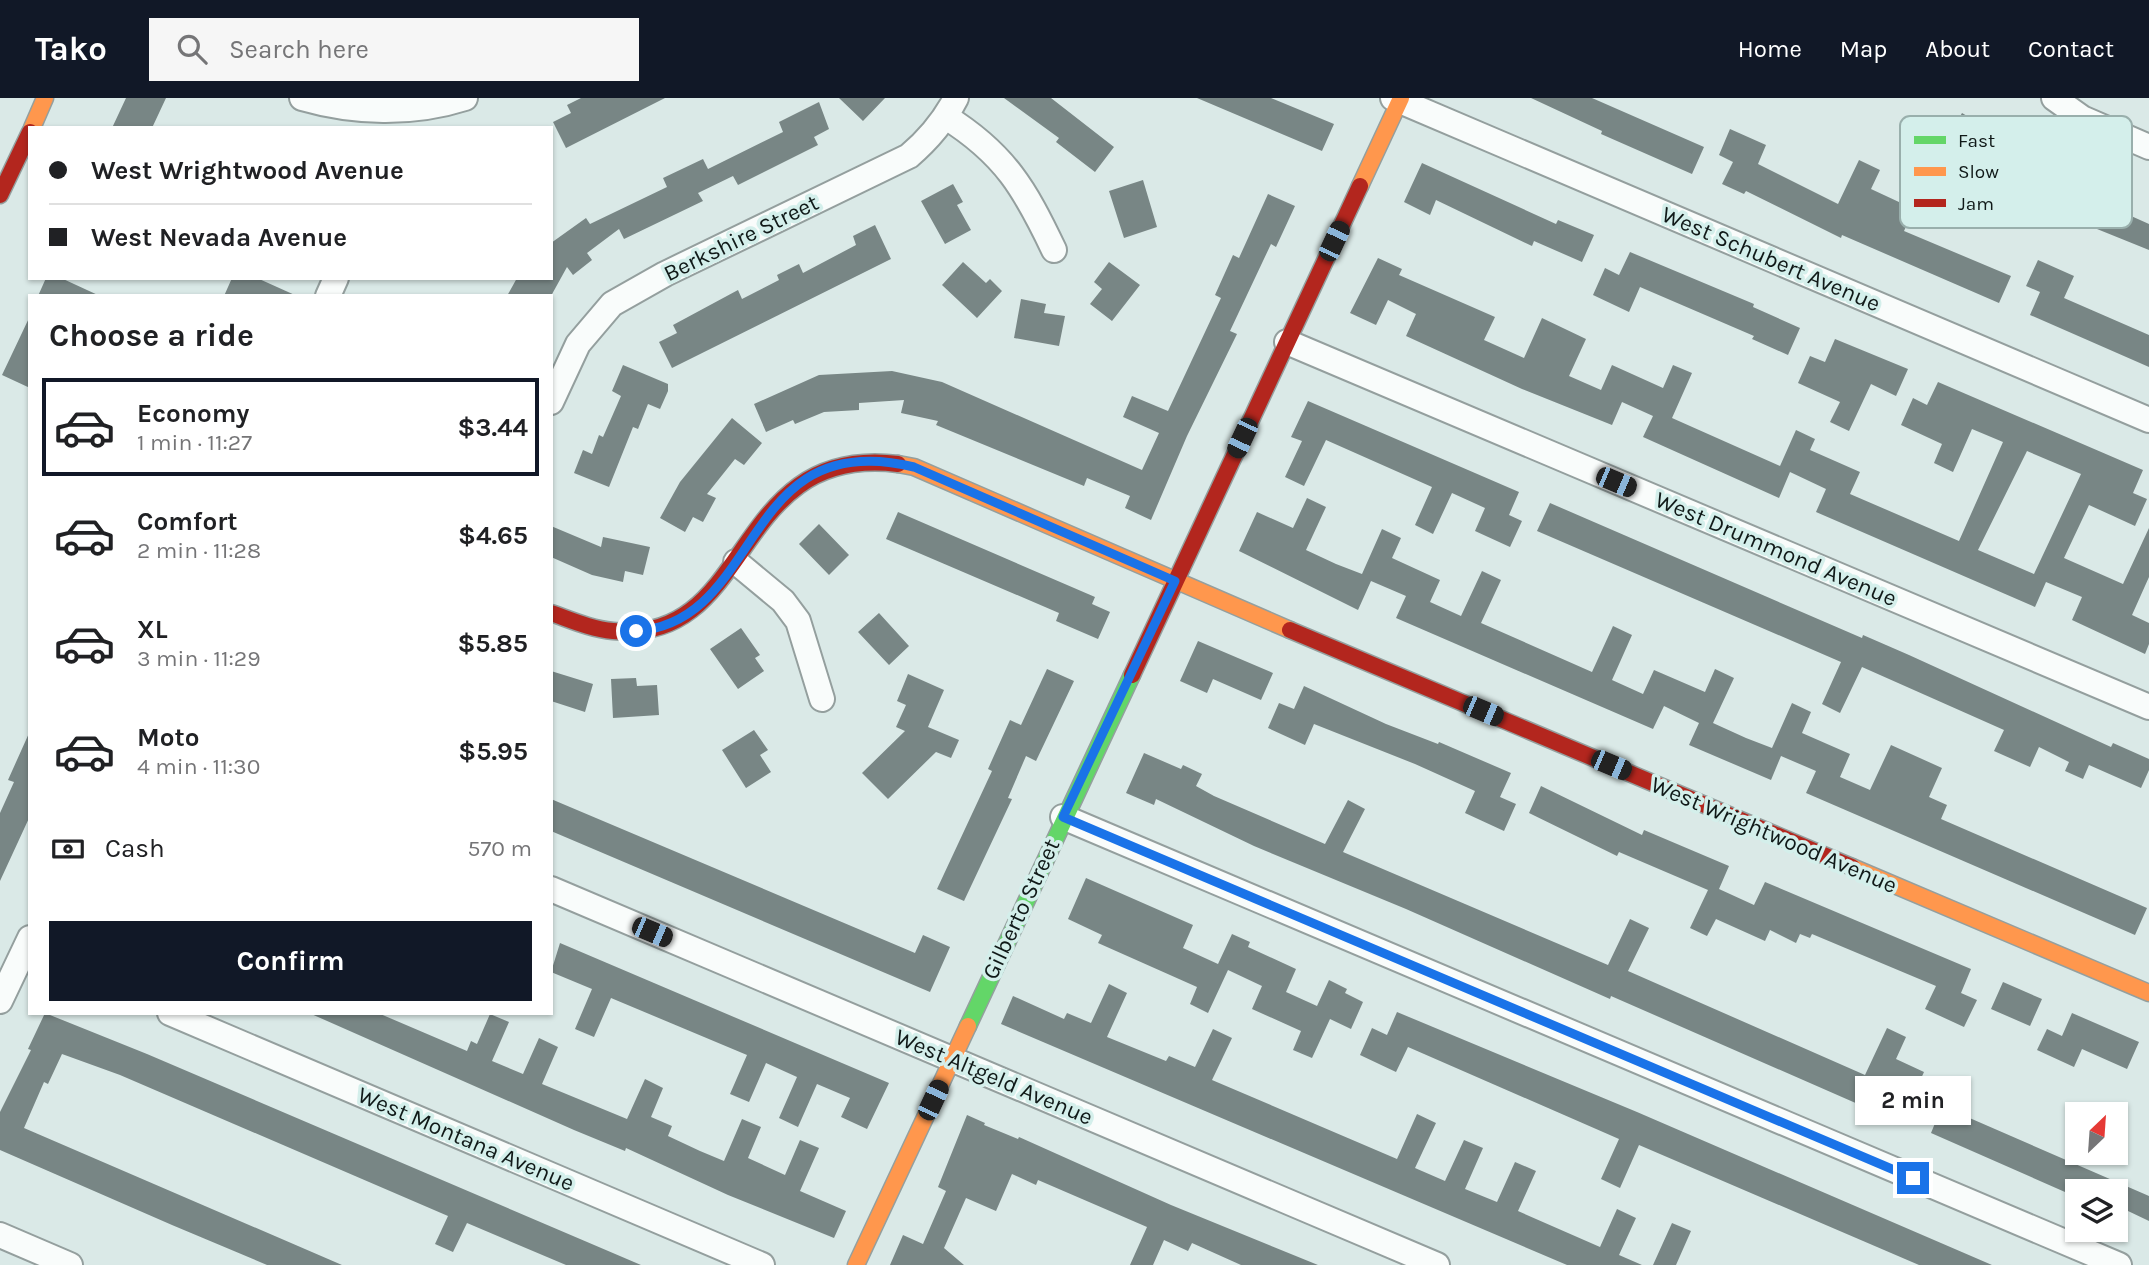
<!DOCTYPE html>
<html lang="en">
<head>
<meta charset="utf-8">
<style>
	:root { --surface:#fff; --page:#f6f6f6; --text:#202124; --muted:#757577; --line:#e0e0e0; --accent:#111827 }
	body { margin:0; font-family:Karla,sans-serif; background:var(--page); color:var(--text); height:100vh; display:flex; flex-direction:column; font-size:26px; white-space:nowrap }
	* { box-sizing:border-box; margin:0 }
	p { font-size:23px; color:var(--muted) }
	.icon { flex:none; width:38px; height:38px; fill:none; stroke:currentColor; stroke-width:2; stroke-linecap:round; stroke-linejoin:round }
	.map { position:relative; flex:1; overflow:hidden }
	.panel { position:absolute; left:28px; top:196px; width:525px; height:721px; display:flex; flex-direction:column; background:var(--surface); border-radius:0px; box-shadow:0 2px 5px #0004 }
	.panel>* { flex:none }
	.hud { position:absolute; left:28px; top:28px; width:525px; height:154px; border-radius:0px; box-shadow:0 2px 5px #0004; display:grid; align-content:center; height:154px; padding:0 21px; background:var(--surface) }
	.needle { width:46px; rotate:25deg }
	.controls { position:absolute; left:2065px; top:1004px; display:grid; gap:14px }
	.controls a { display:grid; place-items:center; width:63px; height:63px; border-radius:0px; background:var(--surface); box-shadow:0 2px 5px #0004; font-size:35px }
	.end { position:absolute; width:32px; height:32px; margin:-16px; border:9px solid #1a73e8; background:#fff; box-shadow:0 0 0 4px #fff }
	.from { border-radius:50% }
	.bubble { position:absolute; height:49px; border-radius:0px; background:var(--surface); box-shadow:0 2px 5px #0004; font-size:23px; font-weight:700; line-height:49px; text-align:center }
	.car { position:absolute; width:21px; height:42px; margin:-21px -10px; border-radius:9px; box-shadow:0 0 5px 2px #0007; background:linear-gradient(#222 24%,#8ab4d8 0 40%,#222 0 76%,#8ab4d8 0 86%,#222 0) }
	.hud b { display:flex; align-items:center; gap:24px; height:66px; font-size:26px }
	.hud b+b { border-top:2px solid var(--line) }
	.hud i { width:18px; height:18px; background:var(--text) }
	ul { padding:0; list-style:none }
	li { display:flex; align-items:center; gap:21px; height:98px; margin:0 14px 10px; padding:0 7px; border:4px solid transparent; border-radius:0px }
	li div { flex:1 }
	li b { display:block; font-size:26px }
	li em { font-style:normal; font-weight:700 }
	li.current { border-color:var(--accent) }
	li>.icon { width:63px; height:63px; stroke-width:1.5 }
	h2 { padding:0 21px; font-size:32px; line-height:84px }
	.pay { display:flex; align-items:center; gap:18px; height:77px; padding:0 21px; font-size:26px }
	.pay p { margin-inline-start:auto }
	.button { display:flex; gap:14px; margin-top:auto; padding:14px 21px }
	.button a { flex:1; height:80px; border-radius:0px; background:var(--accent); color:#fff; font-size:28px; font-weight:700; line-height:80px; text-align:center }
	header { display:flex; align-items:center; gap:42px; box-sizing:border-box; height:98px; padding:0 35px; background:var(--accent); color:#fff }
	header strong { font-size:33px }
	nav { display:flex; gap:38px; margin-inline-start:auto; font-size:24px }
	.search { width:490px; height:63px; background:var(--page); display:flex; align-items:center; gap:18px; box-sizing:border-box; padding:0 24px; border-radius:0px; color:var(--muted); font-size:26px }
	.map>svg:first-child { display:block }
	.building { fill:#788685; fill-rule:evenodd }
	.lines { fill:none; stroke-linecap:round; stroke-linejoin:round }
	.street-casing { stroke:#949f9e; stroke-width:28 }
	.fast-casing { stroke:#949f9e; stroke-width:19 }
	.slow-casing { stroke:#949f9e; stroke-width:19 }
	.jam-casing { stroke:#949f9e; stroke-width:19 }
	.street { stroke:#f9fcfb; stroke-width:24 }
	.fast { stroke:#63d668; stroke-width:16 }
	.slow { stroke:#ff974d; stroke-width:16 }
	.jam { stroke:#b3261e; stroke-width:16 }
	.route { stroke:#1a73e8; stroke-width:9 }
	.labels { text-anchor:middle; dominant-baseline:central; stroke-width:7; stroke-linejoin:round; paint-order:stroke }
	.street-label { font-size:23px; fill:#101918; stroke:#d4efeb }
	.key { fill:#d4efeb; stroke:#99afac; stroke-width:2 }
	.key-label { font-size:19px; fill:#101918 }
</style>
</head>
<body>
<header>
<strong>Tako</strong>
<div class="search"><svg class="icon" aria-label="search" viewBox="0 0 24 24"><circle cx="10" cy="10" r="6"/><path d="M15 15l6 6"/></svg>Search here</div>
<nav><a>Home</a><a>Map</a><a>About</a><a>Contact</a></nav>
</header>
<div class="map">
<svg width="2149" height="1167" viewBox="0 0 2149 1167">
	<rect width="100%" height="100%" fill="#dae9e7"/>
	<path class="building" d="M126,0h40l-14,30h-40z
		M581,0h84l-99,50 -13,-26 18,-9 -4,-8z
		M839,0h46l-22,23z
		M1004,0h47l63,49 -19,25 -39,-30 3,-4z
		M1197,0h74l63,26 -12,27z
		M1531,0h61l112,49 -12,27 -91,-40 1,-3z
		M819,4l10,27 -15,8 4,8 -80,40 -5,-9 -35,17 5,8 -79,38 -5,-10 -32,24 5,7 -19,15 -6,-8 -16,29h-44l10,-18h34v-35l35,-25 4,6 77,-37 -4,-9 40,-19 5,10 75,-37 -4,-10z
		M1962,15l17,10 -21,39 -40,-22 12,-22 22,13z
		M1730,31l36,16 -8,19 80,40 21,-44 21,10 -9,19 43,20 -10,22 107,45 -12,27 -157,-68 -1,3 -95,-47 -2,3 -22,-10 11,-22 -14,-7z
		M2004,41l23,10 2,-5 82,36 -9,23 47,21v26l-104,-42 3,-8 -32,-14 -3,6 -27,-11z
		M1422,65l134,61 2,-4 36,15 -12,27 -48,-21 -2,5 -96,-46 -6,15 -26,-13z
		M1143,82l14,47 -33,11 -15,-47z
		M953,86l10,18 -6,3 14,25 -26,14 -24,-43z
		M1268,96l27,12 -19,41 -5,-3 -41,87 7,3 -50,102 -36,84 -26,-12 5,-12 -43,-18 -3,8 -148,-61 2,-4 -37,-8 3,-13 -45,3v7l-35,2 -29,12 -2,-4 -27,12 -12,-28 65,-29 73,-4 50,11 200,88 17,-37 -36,-16 9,-21 36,15 53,-113 -6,-3 18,-40 6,3z
		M875,127l16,34 -219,109 -13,-26 18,-9 -4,-8 65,-35 4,9 37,-19 -2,-5 22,-11 4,9 53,-28 -3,-9z
		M1630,154l124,52 -1,3 47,21 -12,27 -36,-16 2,-3 -114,-49 -11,25 -36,-17 12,-27 14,7z
		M1378,160l24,11 -3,6 96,42 -11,23 40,18 18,-40 44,21 -17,37 32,14 11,-25 51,23 10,-23 19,8 -20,45 108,48 16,-36 19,9 -5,11 50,22 -10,22 109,47 44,-99 -31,-13 -19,43 -19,-9 8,-19 -41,-19 12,-27 14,7 11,-23 205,88 -10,23 14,6 -12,27 -46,-21 -25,53 59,26 26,-56v49l-17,38 17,8v21l-4,10 -73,-34 10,-23 -36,-15 -11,25 -219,-95 10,-23 -36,-17 -11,26 -136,-61 10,-21 -31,-14 -10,23 -90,-36 -116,-53 10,-22 -28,-14 -12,25 -26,-12zM2027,353l54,23 -47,100 -56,-24z
		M2038,162l36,16 -10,22 85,37v32l-119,-52 10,-23 -14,-6z
		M963,164l23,21 4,-4 12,12 -25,27 -35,-33z
		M1109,164l31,23 -28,36 -22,-17 12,-15 -8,-7z
		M46,180h15l39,18h-62z
		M232,180h25l40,18h-73z
		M1021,201l25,5 -2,9 21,3 -6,30 -45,-8z
		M30,218v72l-28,-13z
		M1835,241l73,30 -12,27 -25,-12 -22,47 -19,-9 10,-20 -42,-19 12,-27 15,6z
		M623,267l45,19v7l-8,18 -12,-5 -10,25 -5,-2 -24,60 -35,-14 9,-23 9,4 7,-19 4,2 18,-41 -9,-5z
		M1308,303l211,91 -10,23 13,6 -12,26 -35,-16 10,-23 -33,-15 -19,41 -18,-9 17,-38 -106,-47 -22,46 -19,-9 17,-36 -11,-4z
		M732,320l30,25 -18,22 -9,-6 -28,35 9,4 -13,24 -10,-5 -8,15 -25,-14 20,-36z
		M1307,400l19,9 -20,43 30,14 26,10 20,-45 19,9 -9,20 48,22 -10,22 31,14 21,-45 19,9 -20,43 111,49 21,-46 19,9 -20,45 31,14 11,-24 51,22 10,-23 19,9 -21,45 33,15 26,10 20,-45 19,9 -9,21 48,21 -10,23 30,13 21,-45 51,23 -13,29 18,8 -6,14 206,89 -12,27 -329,-142 10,-22 -35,-15 -10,24 -82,-35 10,-22 -35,-17 -11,23 -257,-111 10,-22 -35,-15 -13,29 -119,-59 18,-39 36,16z
		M1550,405l312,135 1,-3 46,20 202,92 2,-4 36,16v11l-8,18 -52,-23 -6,14 -18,-8 4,-9 -30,-15 -9,20 -36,-16 10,-21 -142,-63 -22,46 -18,-9 19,-42 -304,-131z
		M898,414l197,85 -3,7 18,8 -12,27 -42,-18 3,-8 -173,-74z
		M819,426l30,31 -20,20 -30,-31z
		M551,428l50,21 2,-10 47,10 -7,28 -18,-4 -2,11 -31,-7 -41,-18z
		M879,515l30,33 -20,19 -31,-33z
		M741,530l19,27 -5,3 9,13 -26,18 -28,-40z
		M1198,543l75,32 -12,27 -48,-21 -6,14 -27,-12z
		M1047,571l27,12 -38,80 -10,-5 -18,42 4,1 -48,102 -27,-12 55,-118 -4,-2 22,-49 11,5z
		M551,573l42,13 -8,28 -34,-11z
		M908,576l36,16 -16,37 31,13 -8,18 -15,-6 -48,47 -26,-26 43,-42 -9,-4 10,-22 -9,-4z
		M636,580l1,8 20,-1 2,30 -46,3 -2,-39z
		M1304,588l82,38 52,20 1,-2 72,31 -11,24 16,7 -12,27 -39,-18 10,-22 -60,-27 -101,-40 -9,21 -37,-17 11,-25 15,6z
		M754,632l14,20 -8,5 11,17 -25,16 -24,-38z
		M30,633v85l-30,65v-68l14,-31 -6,-2z
		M1144,655l37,16 2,-4 19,9 -6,12 18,10 111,48 23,-44 17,9 -22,43 265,113 22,-46 19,9 -21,43 237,104 22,-47 19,9 -10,22 28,13 -22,48 -33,-15 -2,3 -256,-112 -1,3 -204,-90 -152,-63 -98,-47 -2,6 -28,-12z
		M1541,688l101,49 2,-5 85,36 -10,23 35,16 11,-23 206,87 -10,24 16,7 -13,27 -39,-18 11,-23 -124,-52 -2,4 -10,-4 -4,9 -26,-13 -5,11 -49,-22 -9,17 -17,-8 18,-38 -89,-38 -2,4 -88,-43z
		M551,701l364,154 8,-18 27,12 -20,45 -379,-161z
		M1086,780l107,47 -10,23 35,16 14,-30 18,8 -2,5 48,22 -10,23 31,14 12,-26 18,9 -2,4 18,9 -12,27 -21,-10 -18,39 -19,-8 8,-19 -49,-22 10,-23 -34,-16 -20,43 -18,-9 7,-17 -99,-44 4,-8 -34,-16z
		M560,845l329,140 -22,46 -26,-12 9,-19 -33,-14 -19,43 -19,-9 18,-41 -31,-14 -17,39 -19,-8 17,-39 -136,-57 -17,39 -19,-8 17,-40 -41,-17z
		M2003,884l39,17 -12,27 -39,-17z
		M1109,886l18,9 -20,44 59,24 3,-5 26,11 18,-38 19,9 -20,42 185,79 20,-45 19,9 -21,45 30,13 19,-41 19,8 -18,41 32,13 18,-40 21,9 -18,40 82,36 17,-38 19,9 -17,37 23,10h-75l-566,-241 12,-28 51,23 3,-6 24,10z
		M1397,914l240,100 355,153h-73l-280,-120 -19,43 -19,-9 18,-40 -211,-92 -12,25 -36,-17 12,-27 15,7z
		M45,915l102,41 494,211h-75l-99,-42 -14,29 -18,-8 13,-28 -328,-141 -58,-21 -14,30 -4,-2 -20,46 318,137h-75l-95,-40 -172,-75v-38l31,-62 -3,-1z
		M309,915h69l89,38 4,-10 6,3 13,-30 19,8 -17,39 31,13 16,-36 19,9 -16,37 85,35 18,-40 18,9 -12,29 21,9 -4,10 32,15 24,10 18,-42 19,8 -13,31 37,17 15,-35 19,8 -19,43 46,20 -12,27 -106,-43 -102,-47 -1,3 -51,-21z
		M2072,915l67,29 -12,27 -45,-20 -8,18 -37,-17 10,-21 15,7z
		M1942,1008l207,90v25l-21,-10 -12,26v-45h-51l-134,-59z
		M967,1017l18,8 -1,2 34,14 1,-2 152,68 147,60h-77l-49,-22 -4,8 -24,-11 -11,25h-23l17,-38 -109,-47 -2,5 -24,-11 -16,37 -30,-13 -22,50 20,17h-74l13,-30 20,9 23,-53 -8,-4z
		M1672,1125l19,8 -15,34h-23z"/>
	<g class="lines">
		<defs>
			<path id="street" d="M302,0c52,15 110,17 163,0
				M1393,0l756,322
				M2054,0l28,20 67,29
				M946,19c59,37 79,72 108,133
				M328,198l8,-18
				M1287,244l862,365
				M551,304l27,-58 34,-40 53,-30 244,-118c20,-17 35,-35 47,-58
				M736,464l47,39 15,20 24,78
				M1063,719l1056,448
				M551,791l886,376
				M0,903l30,-63
				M170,915l592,252
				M0,1137l70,30"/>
			<path id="fast" d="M968,928l164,-351"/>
			<path id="slow" d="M32,30l13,-30
				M1360,88l41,-88
				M898,366l16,3 376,163
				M1852,769l297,126
				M856,1167l112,-239"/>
			<path id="jam" d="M0,97l30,-63
				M551,515c20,7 40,16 62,18 143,14 116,-188 285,-167
				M1290,532l562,237
				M1132,577l228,-489"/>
		</defs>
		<use href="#street" class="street-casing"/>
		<use href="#fast" class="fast-casing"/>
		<use href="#slow" class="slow-casing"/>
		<use href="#jam" class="jam-casing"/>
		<use href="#street" class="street"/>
		<use href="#fast" class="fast"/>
		<use href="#slow" class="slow"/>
		<use href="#jam" class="jam"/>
	</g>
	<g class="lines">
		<path class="route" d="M636,533c129,-9 103,-206 278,-164l261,114 -112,236 850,361"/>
	</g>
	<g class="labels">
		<g class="street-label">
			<text transform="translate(741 140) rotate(-26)">Berkshire Street</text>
			<text transform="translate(1771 161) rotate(23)">West Schubert Avenue</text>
			<text transform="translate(1776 451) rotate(23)">West Drummond Avenue</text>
			<text transform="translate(1774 737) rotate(23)">West Wrightwood Avenue</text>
			<text transform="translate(1021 811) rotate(-65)">Gilberto Street</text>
			<text transform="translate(994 979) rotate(23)">West Altgeld Avenue</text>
			<text transform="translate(466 1041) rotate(23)">West Montana Avenue</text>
		</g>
	</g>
	<rect x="1900" y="18" width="232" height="112" rx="10" class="key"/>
	<rect x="1914" y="38" width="32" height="8" fill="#63d668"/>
	<rect x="1914" y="69" width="32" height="9" fill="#ff974d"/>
	<rect x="1914" y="101" width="32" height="8" fill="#b3261e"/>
	<g class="key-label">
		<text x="1958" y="49">Fast</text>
		<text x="1958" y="80">Slow</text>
		<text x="1958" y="112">Jam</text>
	</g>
</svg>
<div class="controls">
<a><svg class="needle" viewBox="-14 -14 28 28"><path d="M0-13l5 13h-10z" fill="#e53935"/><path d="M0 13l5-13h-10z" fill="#757577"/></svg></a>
<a><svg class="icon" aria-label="layers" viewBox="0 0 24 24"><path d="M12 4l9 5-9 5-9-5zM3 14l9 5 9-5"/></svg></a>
</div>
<i class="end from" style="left:636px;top:533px"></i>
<i class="end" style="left:1913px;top:1080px"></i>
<div class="bubble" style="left:1855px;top:978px;width:116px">2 min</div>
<i class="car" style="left:1334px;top:143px;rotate:25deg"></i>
<i class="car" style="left:1242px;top:340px;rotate:205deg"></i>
<i class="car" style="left:1616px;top:384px;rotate:113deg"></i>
<i class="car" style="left:1483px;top:613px;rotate:113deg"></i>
<i class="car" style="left:1611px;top:667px;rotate:113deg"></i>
<i class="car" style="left:652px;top:834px;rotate:113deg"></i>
<i class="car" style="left:933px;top:1002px;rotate:25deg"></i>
<div class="hud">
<b><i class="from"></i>West Wrightwood Avenue</b>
<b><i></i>West Nevada Avenue</b>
</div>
<section class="panel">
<h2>Choose a ride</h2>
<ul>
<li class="current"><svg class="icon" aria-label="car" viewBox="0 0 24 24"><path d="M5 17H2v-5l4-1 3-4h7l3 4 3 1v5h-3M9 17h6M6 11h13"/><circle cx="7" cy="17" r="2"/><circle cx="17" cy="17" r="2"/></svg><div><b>Economy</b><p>1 min · 11:27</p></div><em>$3.44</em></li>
<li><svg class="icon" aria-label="car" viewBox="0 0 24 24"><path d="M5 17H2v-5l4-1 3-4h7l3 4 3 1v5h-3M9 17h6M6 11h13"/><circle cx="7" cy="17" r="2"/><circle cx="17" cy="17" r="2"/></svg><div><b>Comfort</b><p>2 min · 11:28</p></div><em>$4.65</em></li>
<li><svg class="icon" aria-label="car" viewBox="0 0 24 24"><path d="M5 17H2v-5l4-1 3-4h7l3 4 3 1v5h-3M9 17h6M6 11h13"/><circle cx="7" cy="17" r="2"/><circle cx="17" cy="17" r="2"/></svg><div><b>XL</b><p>3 min · 11:29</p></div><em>$5.85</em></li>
<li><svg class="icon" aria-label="car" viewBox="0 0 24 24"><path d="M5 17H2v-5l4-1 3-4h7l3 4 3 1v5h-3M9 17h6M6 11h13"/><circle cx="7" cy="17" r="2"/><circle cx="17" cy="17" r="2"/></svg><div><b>Moto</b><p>4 min · 11:30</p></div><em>$5.95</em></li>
</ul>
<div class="pay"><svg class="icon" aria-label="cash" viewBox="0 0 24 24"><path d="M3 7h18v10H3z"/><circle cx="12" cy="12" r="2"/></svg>Cash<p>570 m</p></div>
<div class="button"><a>Confirm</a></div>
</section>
</div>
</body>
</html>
